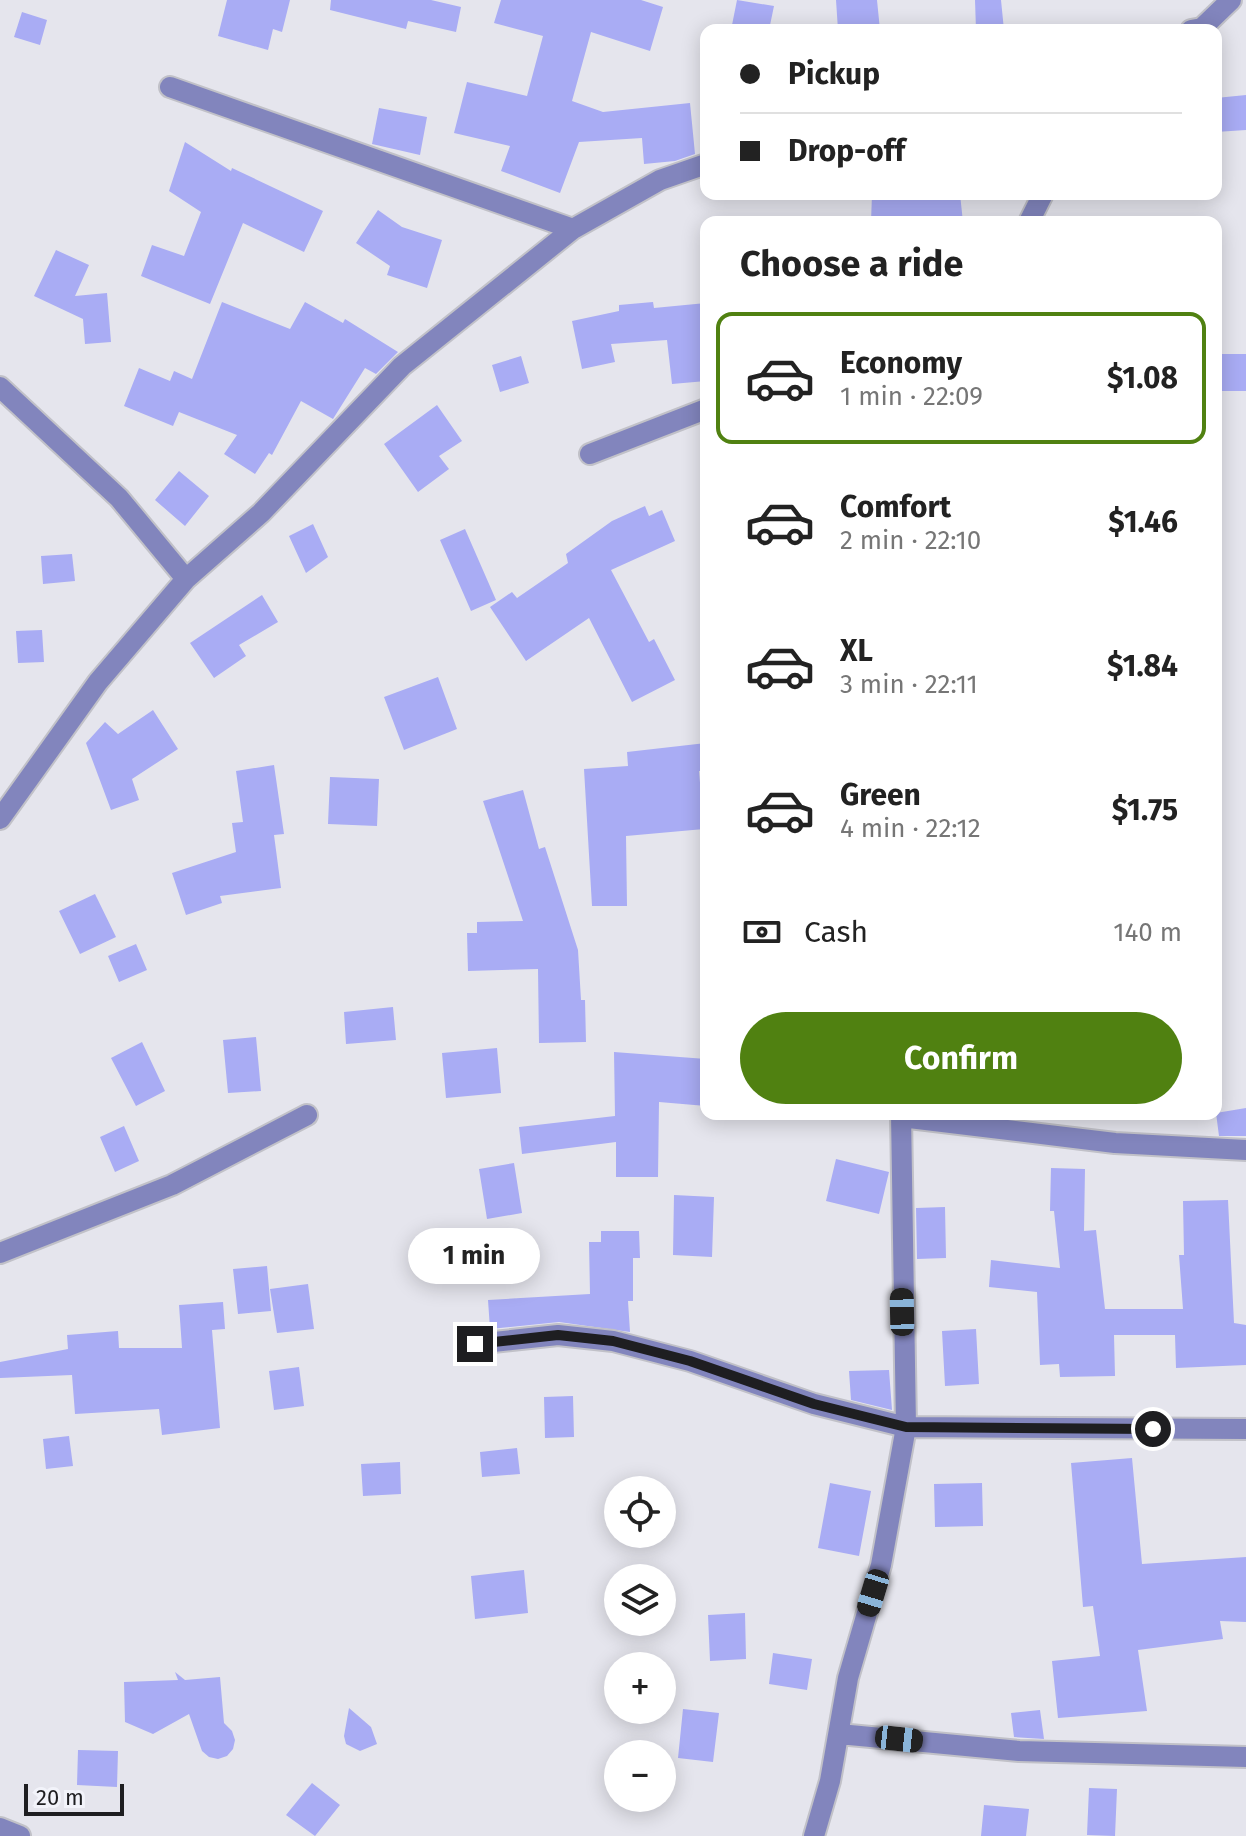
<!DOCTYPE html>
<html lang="en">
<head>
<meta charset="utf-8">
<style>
	:root { --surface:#fff; --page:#f2f2f2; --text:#222; --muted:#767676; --line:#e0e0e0; --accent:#508111 }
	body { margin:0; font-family:"Fira Sans",sans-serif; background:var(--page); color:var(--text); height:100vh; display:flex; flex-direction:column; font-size:30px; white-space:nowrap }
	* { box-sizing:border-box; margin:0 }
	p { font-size:26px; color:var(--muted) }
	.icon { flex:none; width:44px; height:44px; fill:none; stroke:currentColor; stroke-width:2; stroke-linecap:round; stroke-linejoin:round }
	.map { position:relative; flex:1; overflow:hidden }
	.panel { position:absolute; left:700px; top:216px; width:522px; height:904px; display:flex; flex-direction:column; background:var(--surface); border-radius:16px; box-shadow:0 4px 20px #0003 }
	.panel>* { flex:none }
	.hud { position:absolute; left:700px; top:24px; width:522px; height:176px; border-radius:16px; box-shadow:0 4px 20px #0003; display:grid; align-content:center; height:176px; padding:0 40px; background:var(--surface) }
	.fabs { position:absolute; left:604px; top:1476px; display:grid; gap:16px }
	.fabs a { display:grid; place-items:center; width:72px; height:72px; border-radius:50%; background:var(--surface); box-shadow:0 4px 20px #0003; font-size:40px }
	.scale { position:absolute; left:24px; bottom:20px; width:100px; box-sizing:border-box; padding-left:8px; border:4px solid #1e1e21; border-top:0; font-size:22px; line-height:28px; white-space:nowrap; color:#1e1e21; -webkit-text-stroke:6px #f2f3fa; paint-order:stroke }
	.end { position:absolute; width:36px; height:36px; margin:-18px; border:10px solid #1e1e21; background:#fff; box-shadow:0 0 0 4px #fff }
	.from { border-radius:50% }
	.bubble { position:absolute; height:56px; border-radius:28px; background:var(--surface); box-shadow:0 4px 20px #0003; font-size:26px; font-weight:700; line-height:56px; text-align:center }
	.car { position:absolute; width:24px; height:48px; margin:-24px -12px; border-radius:10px; box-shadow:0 0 6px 2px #0007; background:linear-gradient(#222 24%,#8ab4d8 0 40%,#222 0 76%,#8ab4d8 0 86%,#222 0) }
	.hud b { display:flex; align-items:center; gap:28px; height:76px; font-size:30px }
	.hud b+b { border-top:2px solid var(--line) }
	.hud i { width:20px; height:20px; background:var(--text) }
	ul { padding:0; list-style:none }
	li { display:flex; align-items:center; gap:24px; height:132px; margin:0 16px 12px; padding:0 24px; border:4px solid transparent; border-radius:16px }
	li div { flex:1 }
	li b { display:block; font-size:30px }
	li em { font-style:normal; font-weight:700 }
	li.active { border-color:var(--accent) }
	li>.icon { width:72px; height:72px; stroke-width:1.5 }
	h2 { padding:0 40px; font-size:36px; line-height:96px }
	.pay { display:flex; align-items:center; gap:20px; height:88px; padding:0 40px; font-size:30px }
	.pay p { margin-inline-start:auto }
	.primary-button { display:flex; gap:16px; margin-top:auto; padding:16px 40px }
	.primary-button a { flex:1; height:92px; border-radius:48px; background:var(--accent); color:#fff; font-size:32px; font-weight:700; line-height:92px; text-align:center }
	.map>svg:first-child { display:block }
	.building { fill:#a9acf4 }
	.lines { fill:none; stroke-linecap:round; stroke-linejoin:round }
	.minor-casing { stroke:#c1c1c8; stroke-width:24 }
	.minor { stroke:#8285bd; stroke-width:20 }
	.route { stroke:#1e1e21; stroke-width:10 }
</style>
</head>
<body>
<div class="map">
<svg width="1246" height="1836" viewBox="0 0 1246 1836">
	<rect width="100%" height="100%" fill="#e5e5ed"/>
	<path class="building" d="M227,0h63l-8,32 -9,-3 -5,21 -50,-14z
		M331,0h100l30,7 -5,25 -48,-11 -2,8 -76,-19z
		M501,0h140l22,7 -13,44 -59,-19 -19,69 31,11 87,-9 5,51 -20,7 -31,3 -2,-26 -63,4 -19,51 -59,-22 9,-25 -56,-13 13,-51 60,14 16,-60 -49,-13z
		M737,0l37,6 -5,24h-38z
		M836,0h41l3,30h-42z
		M975,0h26l3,30h-28z
		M22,12l25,8 -7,25 -26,-8z
		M1246,95v35l-30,2v-34z
		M379,108l48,9 -7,38 -48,-11z
		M185,142l46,29 1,-3 91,43 -19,41 -61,-29 -33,81 -69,-28 11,-31 32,11 17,-44 -32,-21z
		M872,194h40v5l48,-5 3,28h-92z
		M378,210l24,17 40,13 -15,48 -40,-13 3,-9 -34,-23z
		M56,250l33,15 -14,31 32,-3 4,49 -26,2 -2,-25 -49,-23z
		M222,302l68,27 15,-27 38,21 2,-4 53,33 -22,22 -11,-6 -32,51 -32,-18 -29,54 -3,-2 -14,21 -31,-20 13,-19 -58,-23 -6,14 -49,-20 15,-38 31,13 4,-10 18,8z
		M653,302l1,6 52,-5v78l-34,3 -5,-44 -56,4 4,18 -33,7 -10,-48 47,-10v-6z
		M1216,354h30v37h-30z
		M521,356l8,27 -29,9 -8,-27z
		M437,405l25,36 -23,15 10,13 -31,23 -34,-48z
		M179,471l30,25 -24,30 -30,-26z
		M645,506l4,10 13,-6 13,31 -64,29 38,72 5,-3 21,41 -43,22 -43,-84 -63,43 -36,-54 22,-15 5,6 51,-35 -2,-9 46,-33z
		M313,524l15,33 -22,16 -17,-37z
		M465,529l31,71 -25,11 -31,-71z
		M72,554l3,27 -32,3 -2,-28z
		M262,595l16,27 -39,23 7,11 -32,22 -24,-35z
		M42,630l2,32 -26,1 -2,-32z
		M438,677l19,52 -53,21 -20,-53z
		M153,710l25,39 -46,30 7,21 -28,10 -25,-67 19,-21 13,12z
		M706,743v28h-7l5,58 -78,7 1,70h-35l-8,-137 44,-3 -1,-14z
		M274,765l10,69 -10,1 7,53 -61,8 2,7 -36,12 -14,-42 64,-21 -4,-29 11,-1 -7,-51z
		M330,777l49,2 -2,47 -49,-2z
		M523,790l16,59 6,-2 33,103 3,50h4l1,42 -47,1 -1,-74 -70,2 -1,-38h10v-11l46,-1 -40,-120z
		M95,894l21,43 -36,17 -21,-43z
		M136,944l11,26 -28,12 -11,-26z
		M393,1007l3,33 -50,4 -2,-32z
		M256,1037l5,54 -33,2 -5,-53z
		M142,1042l23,49 -29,15 -25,-48z
		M497,1048l4,45 -55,5 -4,-45z
		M614,1052l92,7v47l-47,-4 -1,75h-42v-35l-94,12 -3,-27 96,-11z
		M1246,1108v28h-27l-3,-23z
		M124,1126l15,35 -24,11 -15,-35z
		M836,1159l53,13 -10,42 -53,-13z
		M514,1163l8,50 -35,6 -8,-50z
		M1051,1168l34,1 -1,62 12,-1 9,79h78l-4,-54h5l-1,-54 45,-1 6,123 12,2v40l-70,3 -1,-33h-61l1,41 -55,1 -1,-13 -19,1 -3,-73 -48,-5 2,-27 69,8 -6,-57h-4z
		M674,1195l40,2 -2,60 -39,-2z
		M945,1207l1,51 -29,1 -1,-51z
		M601,1231h38l1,27h-7v43h-5l2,31 -71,-10 -69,7 -2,-29 102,-6 -1,-52h12z
		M267,1266l4,45 -33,3 -5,-45z
		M308,1284l6,45 -37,4 -7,-44z
		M223,1302l2,27 -13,1 8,98 -58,7 -3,-26 -84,5 -3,-39 -72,3v-16l68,-13 -1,-14 51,-4 1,17h63l-3,-43z
		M976,1329l3,55 -34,2 -3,-55z
		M299,1367l5,39 -30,4 -5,-39z
		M889,1370l3,40 -41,-10 -2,-29z
		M573,1396l1,41 -29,1 -1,-41z
		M69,1436l4,30 -27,3 -3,-30z
		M517,1448l3,26 -38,3 -2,-25z
		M1132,1458l10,106 104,-7v65l-26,-1 3,18 -85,11 9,61 -89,7 -6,-57 48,-5 -7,-50 -10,1 -12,-144z
		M400,1462l1,32 -38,2 -2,-32z
		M830,1483l41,8 -12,65 -41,-8z
		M982,1483l1,43 -48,1 -1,-43z
		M524,1570l4,43 -53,6 -4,-43z
		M745,1613l1,46 -36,2 -2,-46z
		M773,1653l39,6 -5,31 -38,-6z
		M175,1672l10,8 35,-3 4,46 8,8 3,9 -2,9 -6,7 -9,3 -9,-2 -7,-6 -13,-37 -36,20 -28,-12 -1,-40 54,-2z
		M349,1708l22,19 6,17 -17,7 -14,-7 -2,-8z
		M683,1709l36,4 -6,49 -35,-4z
		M1040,1710l4,29 -30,-2 -3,-24z
		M78,1750l40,1 -1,36 -40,-2z
		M312,1783l28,22 -25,31 -29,-21z
		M1089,1788l28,1 -2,47 -28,-1z
		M984,1805l45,4 -3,27h-45z"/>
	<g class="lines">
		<defs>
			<path id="minor" d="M1191,30l11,-2 29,-28
				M170,87l403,142
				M1029,222l14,-28
				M0,387l119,111 67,81
				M590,454l116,-45
				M0,819l98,-137 88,-103 75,-66 141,-147 171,-137 87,-49 46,-16
				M901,1117l214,26 131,7
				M0,1253l172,-68 135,-70
				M475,1344l83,-9 55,6 77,20 124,43 92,23 340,2
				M839,1734l180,17 227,6
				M0,1828l20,8
				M814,1836l16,-55 18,-103 33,-113 25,-138 -5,-313"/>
		</defs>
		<use href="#minor" class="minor-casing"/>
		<use href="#minor" class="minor"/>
	</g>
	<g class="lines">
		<path class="route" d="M475,1344l83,-9 55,6 77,20 124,43 92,23 247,2"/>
	</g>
</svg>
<div class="fabs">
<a><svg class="icon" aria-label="locate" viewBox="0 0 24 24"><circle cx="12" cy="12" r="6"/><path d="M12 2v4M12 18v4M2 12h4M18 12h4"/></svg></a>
<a><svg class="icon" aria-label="layers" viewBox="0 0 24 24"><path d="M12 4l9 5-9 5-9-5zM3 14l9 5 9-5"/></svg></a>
<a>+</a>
<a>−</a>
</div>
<div class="scale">20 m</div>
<i class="end from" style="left:1153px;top:1429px"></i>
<i class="end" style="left:475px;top:1344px"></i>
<div class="bubble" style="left:408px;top:1228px;width:132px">1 min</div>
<i class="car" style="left:902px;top:1312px;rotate:359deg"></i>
<i class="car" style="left:873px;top:1593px;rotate:197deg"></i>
<i class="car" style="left:899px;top:1739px;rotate:96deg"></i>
<div class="hud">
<b><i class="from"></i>Pickup</b>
<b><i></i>Drop-off</b>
</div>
<section class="panel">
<h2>Choose a ride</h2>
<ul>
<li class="active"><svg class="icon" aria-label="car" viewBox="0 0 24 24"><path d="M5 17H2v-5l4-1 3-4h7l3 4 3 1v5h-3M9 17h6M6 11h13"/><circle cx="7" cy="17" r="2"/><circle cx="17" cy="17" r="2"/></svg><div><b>Economy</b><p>1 min · 22:09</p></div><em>$1.08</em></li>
<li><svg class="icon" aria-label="car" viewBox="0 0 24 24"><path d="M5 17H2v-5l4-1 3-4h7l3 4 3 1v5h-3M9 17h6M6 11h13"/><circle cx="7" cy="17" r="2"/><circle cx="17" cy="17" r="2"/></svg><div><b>Comfort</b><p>2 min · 22:10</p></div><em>$1.46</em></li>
<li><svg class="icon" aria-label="car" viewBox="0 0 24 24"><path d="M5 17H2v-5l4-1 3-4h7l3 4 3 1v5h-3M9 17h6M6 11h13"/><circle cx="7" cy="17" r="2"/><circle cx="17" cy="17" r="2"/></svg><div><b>XL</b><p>3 min · 22:11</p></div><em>$1.84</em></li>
<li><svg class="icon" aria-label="car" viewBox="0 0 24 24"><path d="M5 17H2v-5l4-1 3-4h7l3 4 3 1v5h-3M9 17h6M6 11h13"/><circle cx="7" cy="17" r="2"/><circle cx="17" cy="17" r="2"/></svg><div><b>Green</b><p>4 min · 22:12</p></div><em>$1.75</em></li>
</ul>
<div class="pay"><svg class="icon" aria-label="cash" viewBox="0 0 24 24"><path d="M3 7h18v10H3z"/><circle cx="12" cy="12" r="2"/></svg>Cash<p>140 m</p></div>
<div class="primary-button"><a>Confirm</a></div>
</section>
</div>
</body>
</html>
